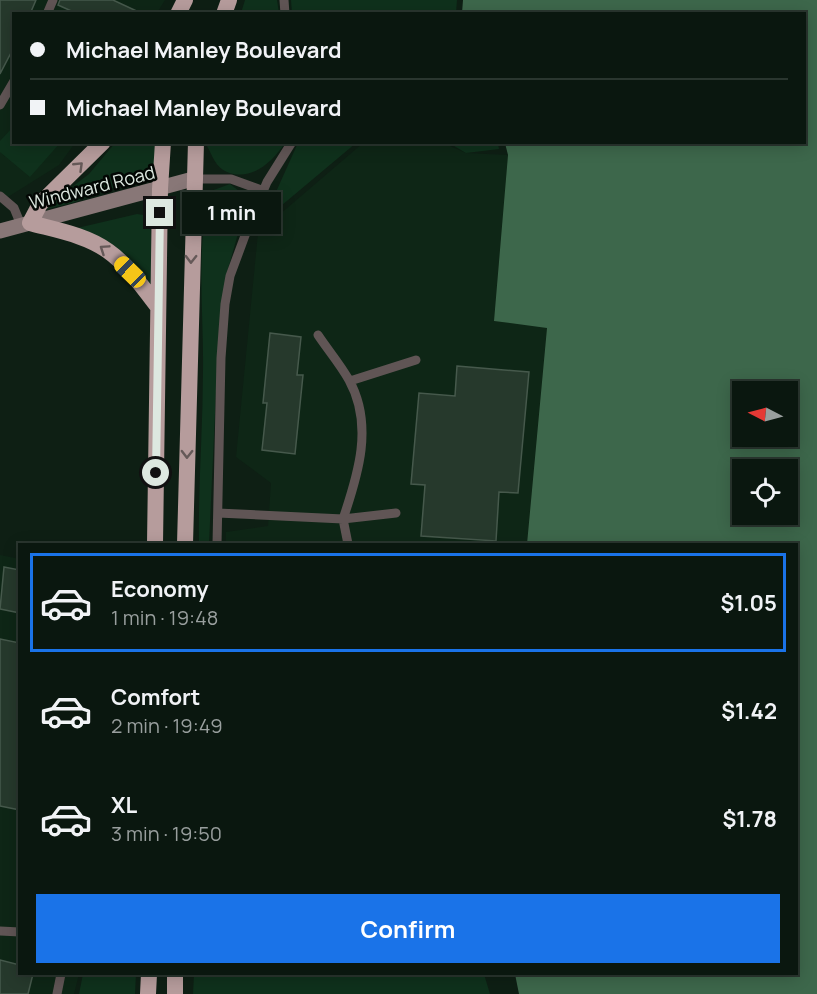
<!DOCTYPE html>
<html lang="en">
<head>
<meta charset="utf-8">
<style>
	:root { --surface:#0a170f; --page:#132018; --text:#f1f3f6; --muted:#999f9e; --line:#2a362f; --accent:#1a73e8 }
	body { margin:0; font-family:Manrope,sans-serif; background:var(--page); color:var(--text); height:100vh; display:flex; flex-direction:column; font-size:22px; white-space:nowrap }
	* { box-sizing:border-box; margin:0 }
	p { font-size:20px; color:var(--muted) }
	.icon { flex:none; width:33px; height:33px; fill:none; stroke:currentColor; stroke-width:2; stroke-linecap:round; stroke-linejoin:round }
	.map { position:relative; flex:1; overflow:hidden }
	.side { position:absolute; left:18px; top:543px; width:780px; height:432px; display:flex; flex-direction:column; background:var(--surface); border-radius:0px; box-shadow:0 3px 15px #0003,0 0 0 2px var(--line) }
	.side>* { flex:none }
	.hud { position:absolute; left:12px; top:12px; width:794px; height:132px; border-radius:0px; box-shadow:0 3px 15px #0003,0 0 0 2px var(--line); display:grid; align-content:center; height:132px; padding:0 18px; background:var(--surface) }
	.needle { width:39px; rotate:276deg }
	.fabs { position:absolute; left:732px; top:381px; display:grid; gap:12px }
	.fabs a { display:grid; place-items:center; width:66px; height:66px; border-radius:0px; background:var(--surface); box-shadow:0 3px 15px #0003,0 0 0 2px var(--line); font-size:30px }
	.end { position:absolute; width:27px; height:27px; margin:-14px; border:8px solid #dde8e0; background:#111; box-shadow:0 0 0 3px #111 }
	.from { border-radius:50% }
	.bubble { position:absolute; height:42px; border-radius:0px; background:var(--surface); box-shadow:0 3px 15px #0003,0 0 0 2px var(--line); font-size:20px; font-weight:700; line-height:42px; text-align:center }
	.car { position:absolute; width:18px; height:36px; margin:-18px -9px; border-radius:8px; box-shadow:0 0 4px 2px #0007; background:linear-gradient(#f5c518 24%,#345 0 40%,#f5c518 0 76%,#345 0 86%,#f5c518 0) }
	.hud b { display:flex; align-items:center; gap:21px; height:57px; font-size:22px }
	.hud b+b { border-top:2px solid var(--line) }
	.hud i { width:15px; height:15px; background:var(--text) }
	ul { padding:10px 0 0; list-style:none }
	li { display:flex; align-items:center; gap:18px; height:99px; margin:0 12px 9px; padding:0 6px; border:3px solid transparent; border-radius:0px }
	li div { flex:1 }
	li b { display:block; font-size:22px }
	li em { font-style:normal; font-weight:700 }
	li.selected { border-color:var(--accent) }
	li>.icon { width:54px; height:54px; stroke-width:1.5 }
	.primary-button { display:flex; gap:12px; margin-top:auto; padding:12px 18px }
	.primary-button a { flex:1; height:69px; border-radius:0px; background:var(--accent); color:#fff; font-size:24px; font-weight:700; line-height:69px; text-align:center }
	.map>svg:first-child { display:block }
	.built { fill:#0e2616 }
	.green { fill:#0f311c }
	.water { fill:#3d674b; fill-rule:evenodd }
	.building { fill:#26392c; stroke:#46594c; stroke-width:1.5 }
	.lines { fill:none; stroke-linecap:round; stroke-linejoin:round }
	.service { stroke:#605555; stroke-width:9 }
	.secondary { stroke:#877; stroke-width:15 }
	.trunk { stroke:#b69c9c; stroke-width:16 }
	.oneway { stroke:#655958 }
	.route { stroke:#dde8e0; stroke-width:8 }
	.labels { text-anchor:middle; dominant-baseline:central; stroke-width:5; stroke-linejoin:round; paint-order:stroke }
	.street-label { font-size:18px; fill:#dde8e0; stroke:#030704 }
</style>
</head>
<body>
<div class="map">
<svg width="817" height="994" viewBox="0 0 817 994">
	<rect width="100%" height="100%" fill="#0e1f14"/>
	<path class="built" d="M0,0h165l-8,13 -143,1v128l61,1 -16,22 -59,37z
		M363,143h80l23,10 42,2 -14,166 53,6 -20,217h-301v-12l42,-6 3,-43 -35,-26 22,-224z
		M0,555l20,4v415h59l-5,20h-74z"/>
	<path class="green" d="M245,0h32l2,13h-38z
		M291,0h166l-1,13 -164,1z
		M13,127l1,15 46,1 -30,34 -30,-25v-11z
		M208,142h77v1c-12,18 -33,39 -58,29 -11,-4 -15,-17 -20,-26z
		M115,143h41l-3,30 -81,30 -30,7 47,-36z
		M297,143h59l-93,78 34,-76z
		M449,143h49l1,6 -33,4z
		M230,184l14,11 1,14 -19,67 -9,94 -8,174h-10c-1,-58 4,-116 4,-174 1,-56 -8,-125 8,-179z
		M137,214l13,2 4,78 -81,-65z
		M83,974h53l-1,20h-56z
		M194,974h290l6,20h-297z"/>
	<path class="water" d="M463,0h354v994h-298l-4,-20h281v-430h-269l20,-216 -53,-7 14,-166 -3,-12 299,-1v-128l-342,-1zM742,392h46v44h-46zM742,470h46v44h-46z"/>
	<path class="building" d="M0,0h36l-6,14h-16v33l-14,27z
		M60,0h53l30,14h-65l-20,-9z
		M270,333l31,4 -4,38h6l-8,79 -33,-4 5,-47h-4z
		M457,366l72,6 -11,121 -19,-1 -3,49 -75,-5 4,-51 -14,-1 8,-91 36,3z
		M4,567l16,3v43l-20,-4z
		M0,639l20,4v167l-20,-4z
		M0,960l20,5v9h13l-5,20h-28z"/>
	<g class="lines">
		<path class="service" d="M284,0l1,14
			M47,14l6,-14
			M0,105l14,-24
			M193,179h38l33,12
			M0,196l14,12 7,17
			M350,381l66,-21
			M218,513l125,6c15,-44 31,-94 6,-139 -9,-16 -21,-30 -31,-45
			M217,544l4,-186 4,-54 5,-28 20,-54 17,-40 25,-40
			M348,544l-5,-25 53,-6
			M0,931l20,1
			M57,994l4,-20"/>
		<path class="secondary" d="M0,231l193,-52"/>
		<path class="trunk" d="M178,14l7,-14
			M224,14l5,-14
			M103,142l-63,62 -10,19c26,7 56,12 78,28 20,14 35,37 50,56
			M155,544l5,-355 3,-47
			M185,544l11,-402
			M148,994l1,-20
			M175,994v-20"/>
	</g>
	<defs><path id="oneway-chevron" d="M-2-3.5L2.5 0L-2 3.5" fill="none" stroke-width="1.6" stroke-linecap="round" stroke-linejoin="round" transform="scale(1.5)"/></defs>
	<g class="oneway">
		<use href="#oneway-chevron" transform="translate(79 166) rotate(-44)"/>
		<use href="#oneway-chevron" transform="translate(104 249) rotate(-146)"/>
		<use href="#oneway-chevron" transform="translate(191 259) rotate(91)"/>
		<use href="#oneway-chevron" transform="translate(187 454) rotate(91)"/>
	</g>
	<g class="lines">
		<path class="route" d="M156,473l4,-260"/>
	</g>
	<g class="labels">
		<g class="street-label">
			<text transform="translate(92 187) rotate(-14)">Windward Road</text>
		</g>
	</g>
</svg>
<div class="fabs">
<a><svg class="needle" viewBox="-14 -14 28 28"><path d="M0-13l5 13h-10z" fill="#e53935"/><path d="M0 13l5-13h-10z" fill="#999f9e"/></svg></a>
<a><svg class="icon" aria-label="locate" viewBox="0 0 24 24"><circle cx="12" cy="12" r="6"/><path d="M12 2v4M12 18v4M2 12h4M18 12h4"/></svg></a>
</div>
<i class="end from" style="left:156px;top:473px"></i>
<i class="end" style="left:160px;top:213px"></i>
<div class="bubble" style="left:182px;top:192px;width:99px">1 min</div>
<i class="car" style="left:130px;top:272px;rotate:314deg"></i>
<div class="hud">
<b><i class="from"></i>Michael Manley Boulevard</b>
<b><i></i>Michael Manley Boulevard</b>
</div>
<section class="side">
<ul>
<li class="selected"><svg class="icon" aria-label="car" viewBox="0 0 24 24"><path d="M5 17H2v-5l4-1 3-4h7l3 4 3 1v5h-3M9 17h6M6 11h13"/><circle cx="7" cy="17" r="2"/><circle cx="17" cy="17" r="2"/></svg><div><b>Economy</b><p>1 min · 19:48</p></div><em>$1.05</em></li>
<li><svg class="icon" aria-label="car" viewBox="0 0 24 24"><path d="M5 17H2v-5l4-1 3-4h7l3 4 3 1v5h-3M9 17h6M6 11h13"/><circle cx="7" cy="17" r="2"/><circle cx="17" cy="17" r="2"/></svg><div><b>Comfort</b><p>2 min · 19:49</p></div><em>$1.42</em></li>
<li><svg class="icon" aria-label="car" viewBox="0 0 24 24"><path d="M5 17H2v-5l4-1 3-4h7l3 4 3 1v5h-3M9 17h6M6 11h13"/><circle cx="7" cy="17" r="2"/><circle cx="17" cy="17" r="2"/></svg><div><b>XL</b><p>3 min · 19:50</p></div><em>$1.78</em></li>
</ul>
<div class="primary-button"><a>Confirm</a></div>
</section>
</div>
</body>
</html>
